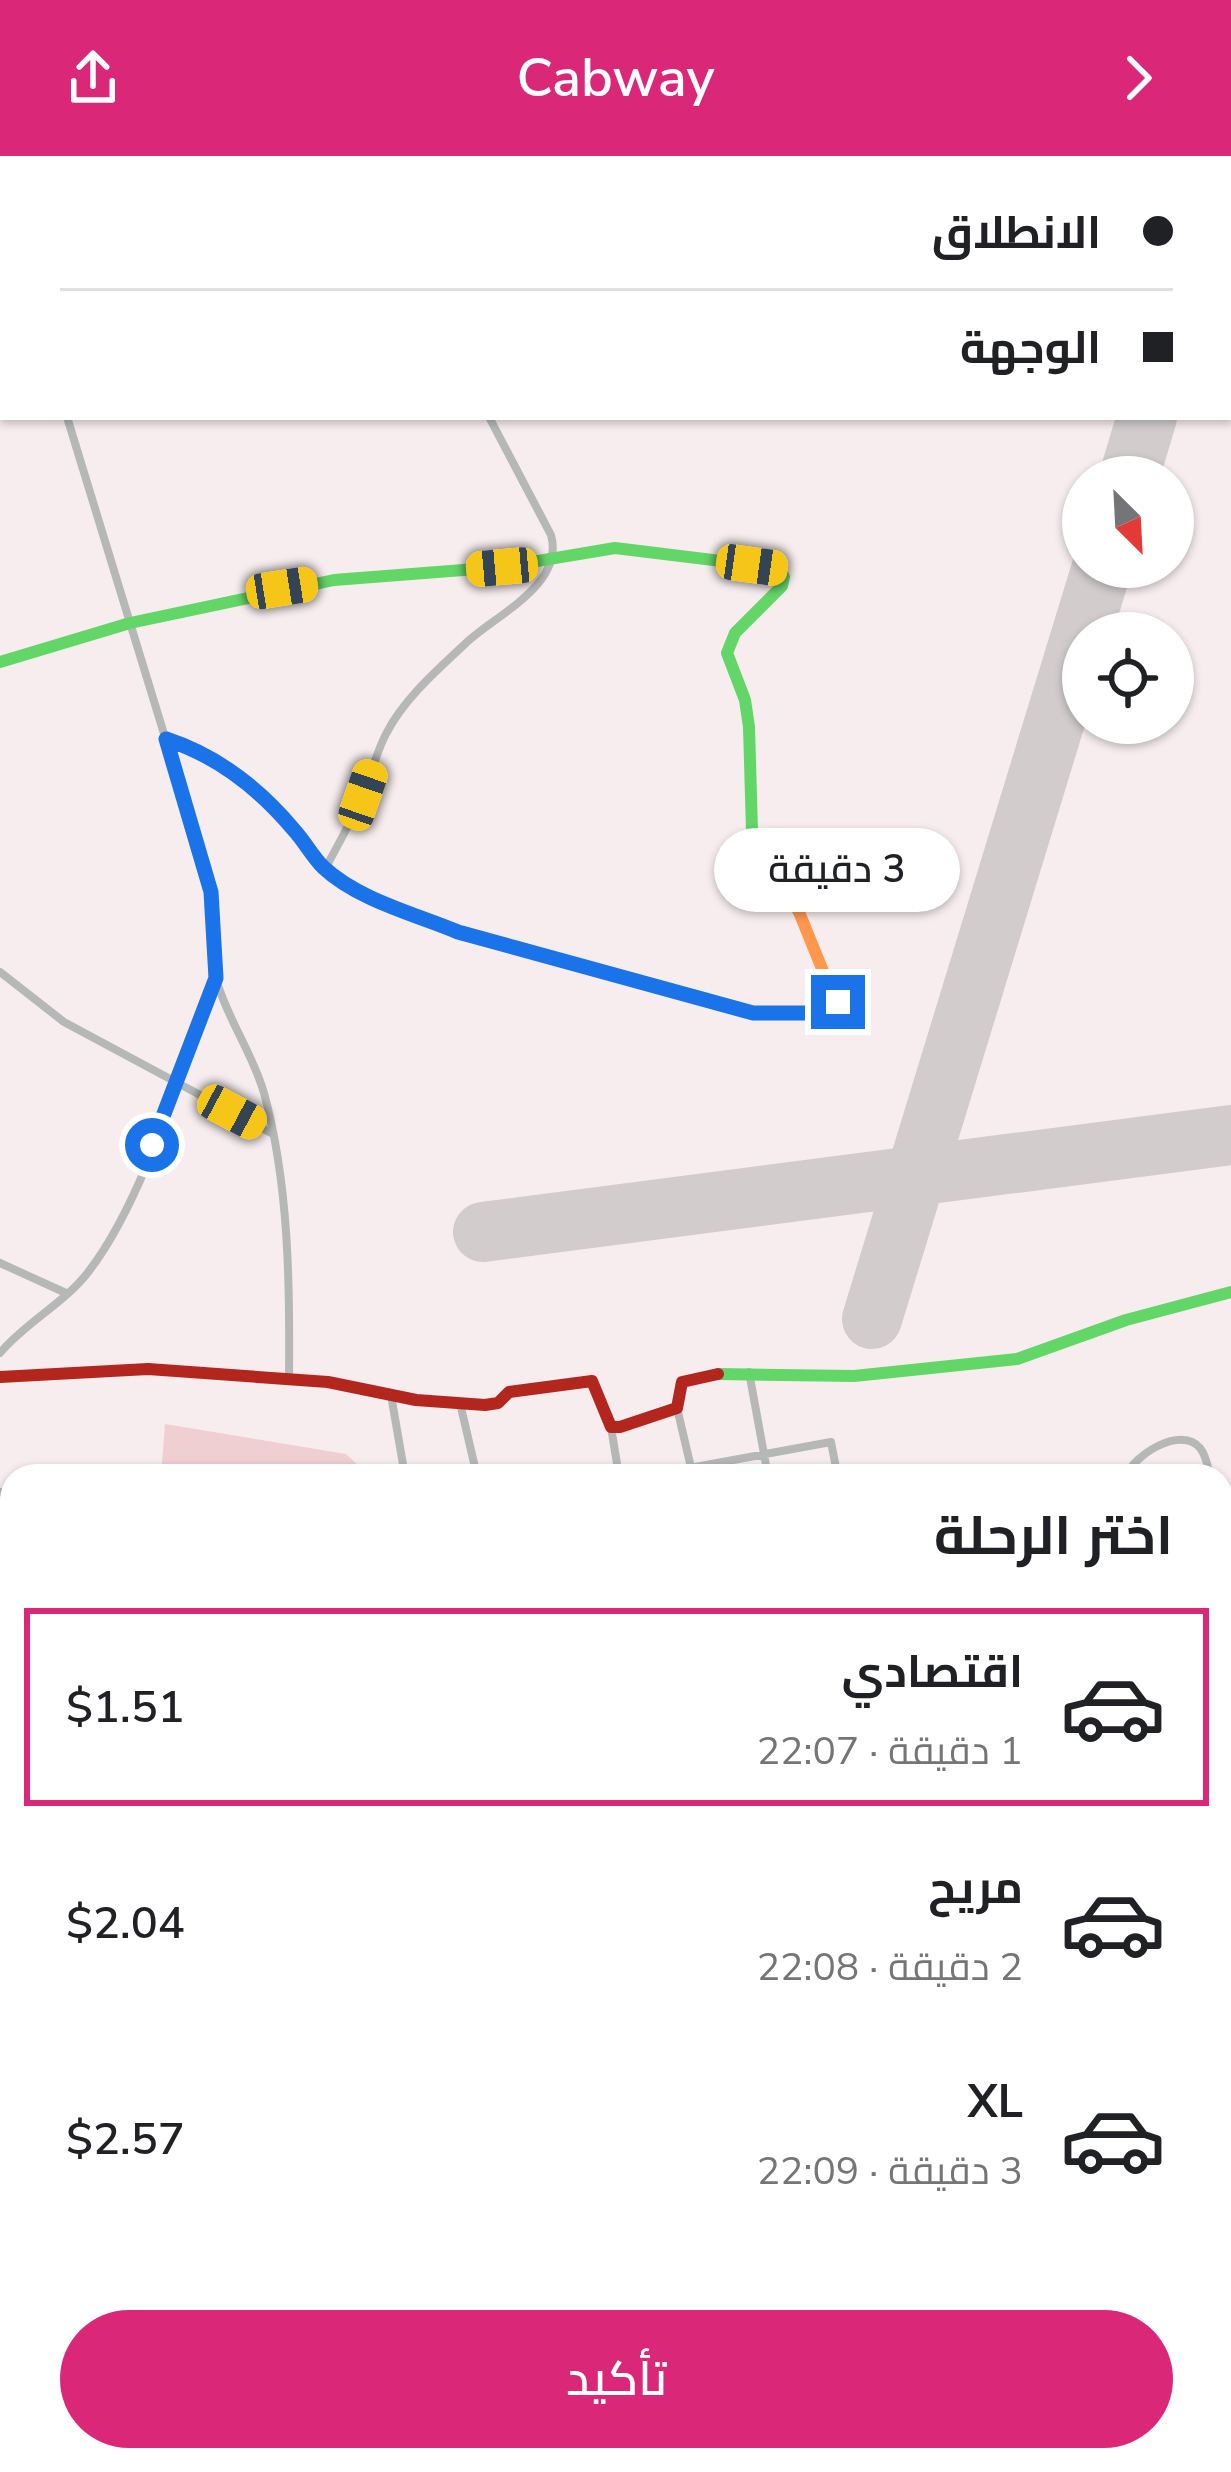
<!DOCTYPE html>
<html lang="ar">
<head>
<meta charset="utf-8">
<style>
	:root { --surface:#fff; --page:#f6f6f6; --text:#202124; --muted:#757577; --line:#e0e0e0; --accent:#db2777 }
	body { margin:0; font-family:"Nunito Sans",Cairo,sans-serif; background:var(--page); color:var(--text); direction:rtl; height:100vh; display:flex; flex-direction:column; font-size:45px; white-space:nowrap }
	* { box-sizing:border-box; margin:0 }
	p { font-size:39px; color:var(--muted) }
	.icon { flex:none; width:66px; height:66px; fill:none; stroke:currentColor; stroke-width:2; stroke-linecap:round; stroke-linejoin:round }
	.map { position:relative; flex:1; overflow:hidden; direction:ltr }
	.side { position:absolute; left:0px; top:1308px; width:1233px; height:1008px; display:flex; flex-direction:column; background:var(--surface); border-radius:36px 36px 0 0; box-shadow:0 3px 9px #0004; direction:rtl }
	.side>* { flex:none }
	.top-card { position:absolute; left:0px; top:0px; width:1233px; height:264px; box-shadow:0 3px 9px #0004; direction:rtl; display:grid; align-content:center; height:264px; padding:0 60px; background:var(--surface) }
	.needle { width:78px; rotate:156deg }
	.controls { position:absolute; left:1062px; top:300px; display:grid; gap:24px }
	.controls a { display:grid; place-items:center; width:132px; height:132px; border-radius:50%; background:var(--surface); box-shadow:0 3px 9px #0004; font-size:60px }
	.end { position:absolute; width:54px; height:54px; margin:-27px; border:15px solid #1a73e8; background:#fff; box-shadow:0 0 0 6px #fff }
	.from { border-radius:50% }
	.bubble { position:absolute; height:84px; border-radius:42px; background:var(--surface); box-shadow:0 3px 9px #0004; font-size:39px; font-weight:600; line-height:84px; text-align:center; direction:rtl }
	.car { position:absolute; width:36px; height:72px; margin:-36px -18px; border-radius:15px; box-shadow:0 0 9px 3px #0007; background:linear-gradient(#f5c518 24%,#345 0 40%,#f5c518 0 76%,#345 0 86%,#f5c518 0) }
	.top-card b { display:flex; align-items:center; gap:42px; height:114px; font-size:45px }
	.top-card b+b { border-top:3px solid var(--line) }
	.top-card i { width:30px; height:30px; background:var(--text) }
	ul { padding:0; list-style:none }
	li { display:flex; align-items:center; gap:36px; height:198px; margin:0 24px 18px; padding:0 36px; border:6px solid transparent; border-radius:0px }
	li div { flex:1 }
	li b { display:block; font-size:45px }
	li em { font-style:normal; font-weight:600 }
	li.on { border-color:var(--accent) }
	li>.icon { width:108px; height:108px; stroke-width:1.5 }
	h2 { padding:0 60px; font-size:54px; line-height:144px }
	.cta { display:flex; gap:24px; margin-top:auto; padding:24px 60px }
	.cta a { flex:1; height:138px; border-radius:72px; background:var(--accent); color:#fff; font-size:48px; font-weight:600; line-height:138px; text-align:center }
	header { display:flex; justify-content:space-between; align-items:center; height:156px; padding:0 60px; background:var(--accent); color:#fff; font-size:54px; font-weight:600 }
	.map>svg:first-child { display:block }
	.green { fill:#f0cfd2 }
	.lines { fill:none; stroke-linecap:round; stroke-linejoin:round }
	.runway { stroke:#d2cccd; stroke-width:60 }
	.street { stroke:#b6b8b8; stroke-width:8 }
	.fast { stroke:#63d668; stroke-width:12 }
	.slow { stroke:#ff974d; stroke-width:12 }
	.jam { stroke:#b3261e; stroke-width:12 }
	.route { stroke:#1a73e8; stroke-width:15 }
</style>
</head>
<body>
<header><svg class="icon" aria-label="forward" viewBox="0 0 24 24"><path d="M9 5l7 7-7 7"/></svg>Cabway<svg class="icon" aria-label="share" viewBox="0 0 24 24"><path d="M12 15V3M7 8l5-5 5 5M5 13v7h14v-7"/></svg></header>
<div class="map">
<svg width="1231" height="2316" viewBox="0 0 1231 2316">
	<rect width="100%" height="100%" fill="#f7edee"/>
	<path class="green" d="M165,1268l181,30 12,11 2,11h-199z
		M1221,2253l10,5v58h-479l-9,-12h478z"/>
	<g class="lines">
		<path class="runway" d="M1227,3v-3
			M1129,321l18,-60
			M483,1076l748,-97
			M872,1163l230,-752"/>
		<path class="street" d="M78,3v-3
			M0,124l3,1
			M67,261l139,454c9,37 1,77 11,111 11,38 36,72 47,111 25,91 26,192 25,287
			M325,713c13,-24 27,-49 38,-74 8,-20 13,-42 23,-61 17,-34 51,-64 79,-90 30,-29 100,-59 86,-109l-62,-118
			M0,816l64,50 207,111
			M0,1107l66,30
			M0,1197c26,-31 65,-50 89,-82 55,-71 94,-206 126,-291
			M749,1216l19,104
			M391,1239l14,81
			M460,1247l17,73
			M677,1252l16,68
			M611,1271l8,49
			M646,1320l185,-34 6,31 6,3
			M1126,1320c8,-21 55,-51 74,-28 6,7 8,19 10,28
			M0,1336l12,1
			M1221,1348l10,-2
			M1221,1358l10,38
			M0,1425h12
			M1221,1430l10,-3
			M1221,1505l10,-2
			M0,1511h12
			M0,1588h12
			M1221,1592l10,-3
			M0,1662h12
			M0,1735h12
			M0,1811l12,-1
			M0,1886h12
			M0,2084l12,6
			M0,2146l12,-5
			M0,2220l12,-5
			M1221,2247l10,5
			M0,2295l12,-5
			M257,2304l5,12
			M594,2304l16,12
			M121,2316l27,-12
			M285,2316l29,-12"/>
		<path class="fast" d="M0,506l130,-39 204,-43 168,-13 113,-19 164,20 5,9 -2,9 -47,47 -8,20 18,47 4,27 3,104 47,81
			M718,1218l136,2 163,-17 109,-39 105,-28"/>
		<path class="slow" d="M166,583l37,15 33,21 45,40 42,52 30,22 35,16 70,26 295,82h77l8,-5 -39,-96"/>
		<path class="jam" d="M0,1221l148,-8 180,13 88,18 69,5 13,-2 11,-11 83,-11 19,46h9l57,-19 5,-26 36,-8"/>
	</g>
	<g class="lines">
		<path class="route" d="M152,989l64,-167 -5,-86 -45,-153c52,17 93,49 128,91 11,12 18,26 29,37 35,33 92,47 135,65l295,81h77l6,-1 2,-10"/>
	</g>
</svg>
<div class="controls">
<a><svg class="needle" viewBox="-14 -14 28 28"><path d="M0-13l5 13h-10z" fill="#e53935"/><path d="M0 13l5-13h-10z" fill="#757577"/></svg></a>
<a><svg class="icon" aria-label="locate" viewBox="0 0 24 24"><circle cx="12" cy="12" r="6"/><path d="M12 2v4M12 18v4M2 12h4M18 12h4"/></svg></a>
</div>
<i class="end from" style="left:152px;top:989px"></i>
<i class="end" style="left:838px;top:846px"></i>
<div class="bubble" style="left:714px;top:672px;width:246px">3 دقيقة</div>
<i class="car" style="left:752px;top:409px;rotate:98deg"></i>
<i class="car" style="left:502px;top:411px;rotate:265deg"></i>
<i class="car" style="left:282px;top:432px;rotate:81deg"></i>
<i class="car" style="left:363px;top:639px;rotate:19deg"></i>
<i class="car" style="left:232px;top:956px;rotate:118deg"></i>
<div class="top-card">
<b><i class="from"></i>الانطلاق</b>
<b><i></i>الوجهة</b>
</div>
<section class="side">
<h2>اختر الرحلة</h2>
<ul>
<li class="on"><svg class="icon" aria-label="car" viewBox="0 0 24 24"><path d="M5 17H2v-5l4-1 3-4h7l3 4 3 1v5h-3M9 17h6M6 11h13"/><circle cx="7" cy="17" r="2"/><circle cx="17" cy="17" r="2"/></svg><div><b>اقتصادي</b><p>1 دقيقة · 22:07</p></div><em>$1.51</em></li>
<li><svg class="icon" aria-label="car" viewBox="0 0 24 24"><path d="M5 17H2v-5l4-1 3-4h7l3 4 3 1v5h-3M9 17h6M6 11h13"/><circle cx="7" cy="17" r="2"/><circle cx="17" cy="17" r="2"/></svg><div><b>مريح</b><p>2 دقيقة · 22:08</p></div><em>$2.04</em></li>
<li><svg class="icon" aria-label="car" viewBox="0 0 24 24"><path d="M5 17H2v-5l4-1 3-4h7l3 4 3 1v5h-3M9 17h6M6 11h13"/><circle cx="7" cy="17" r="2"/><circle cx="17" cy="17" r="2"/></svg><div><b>XL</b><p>3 دقيقة · 22:09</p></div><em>$2.57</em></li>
</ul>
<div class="cta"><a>تأكيد</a></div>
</section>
</div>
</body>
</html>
